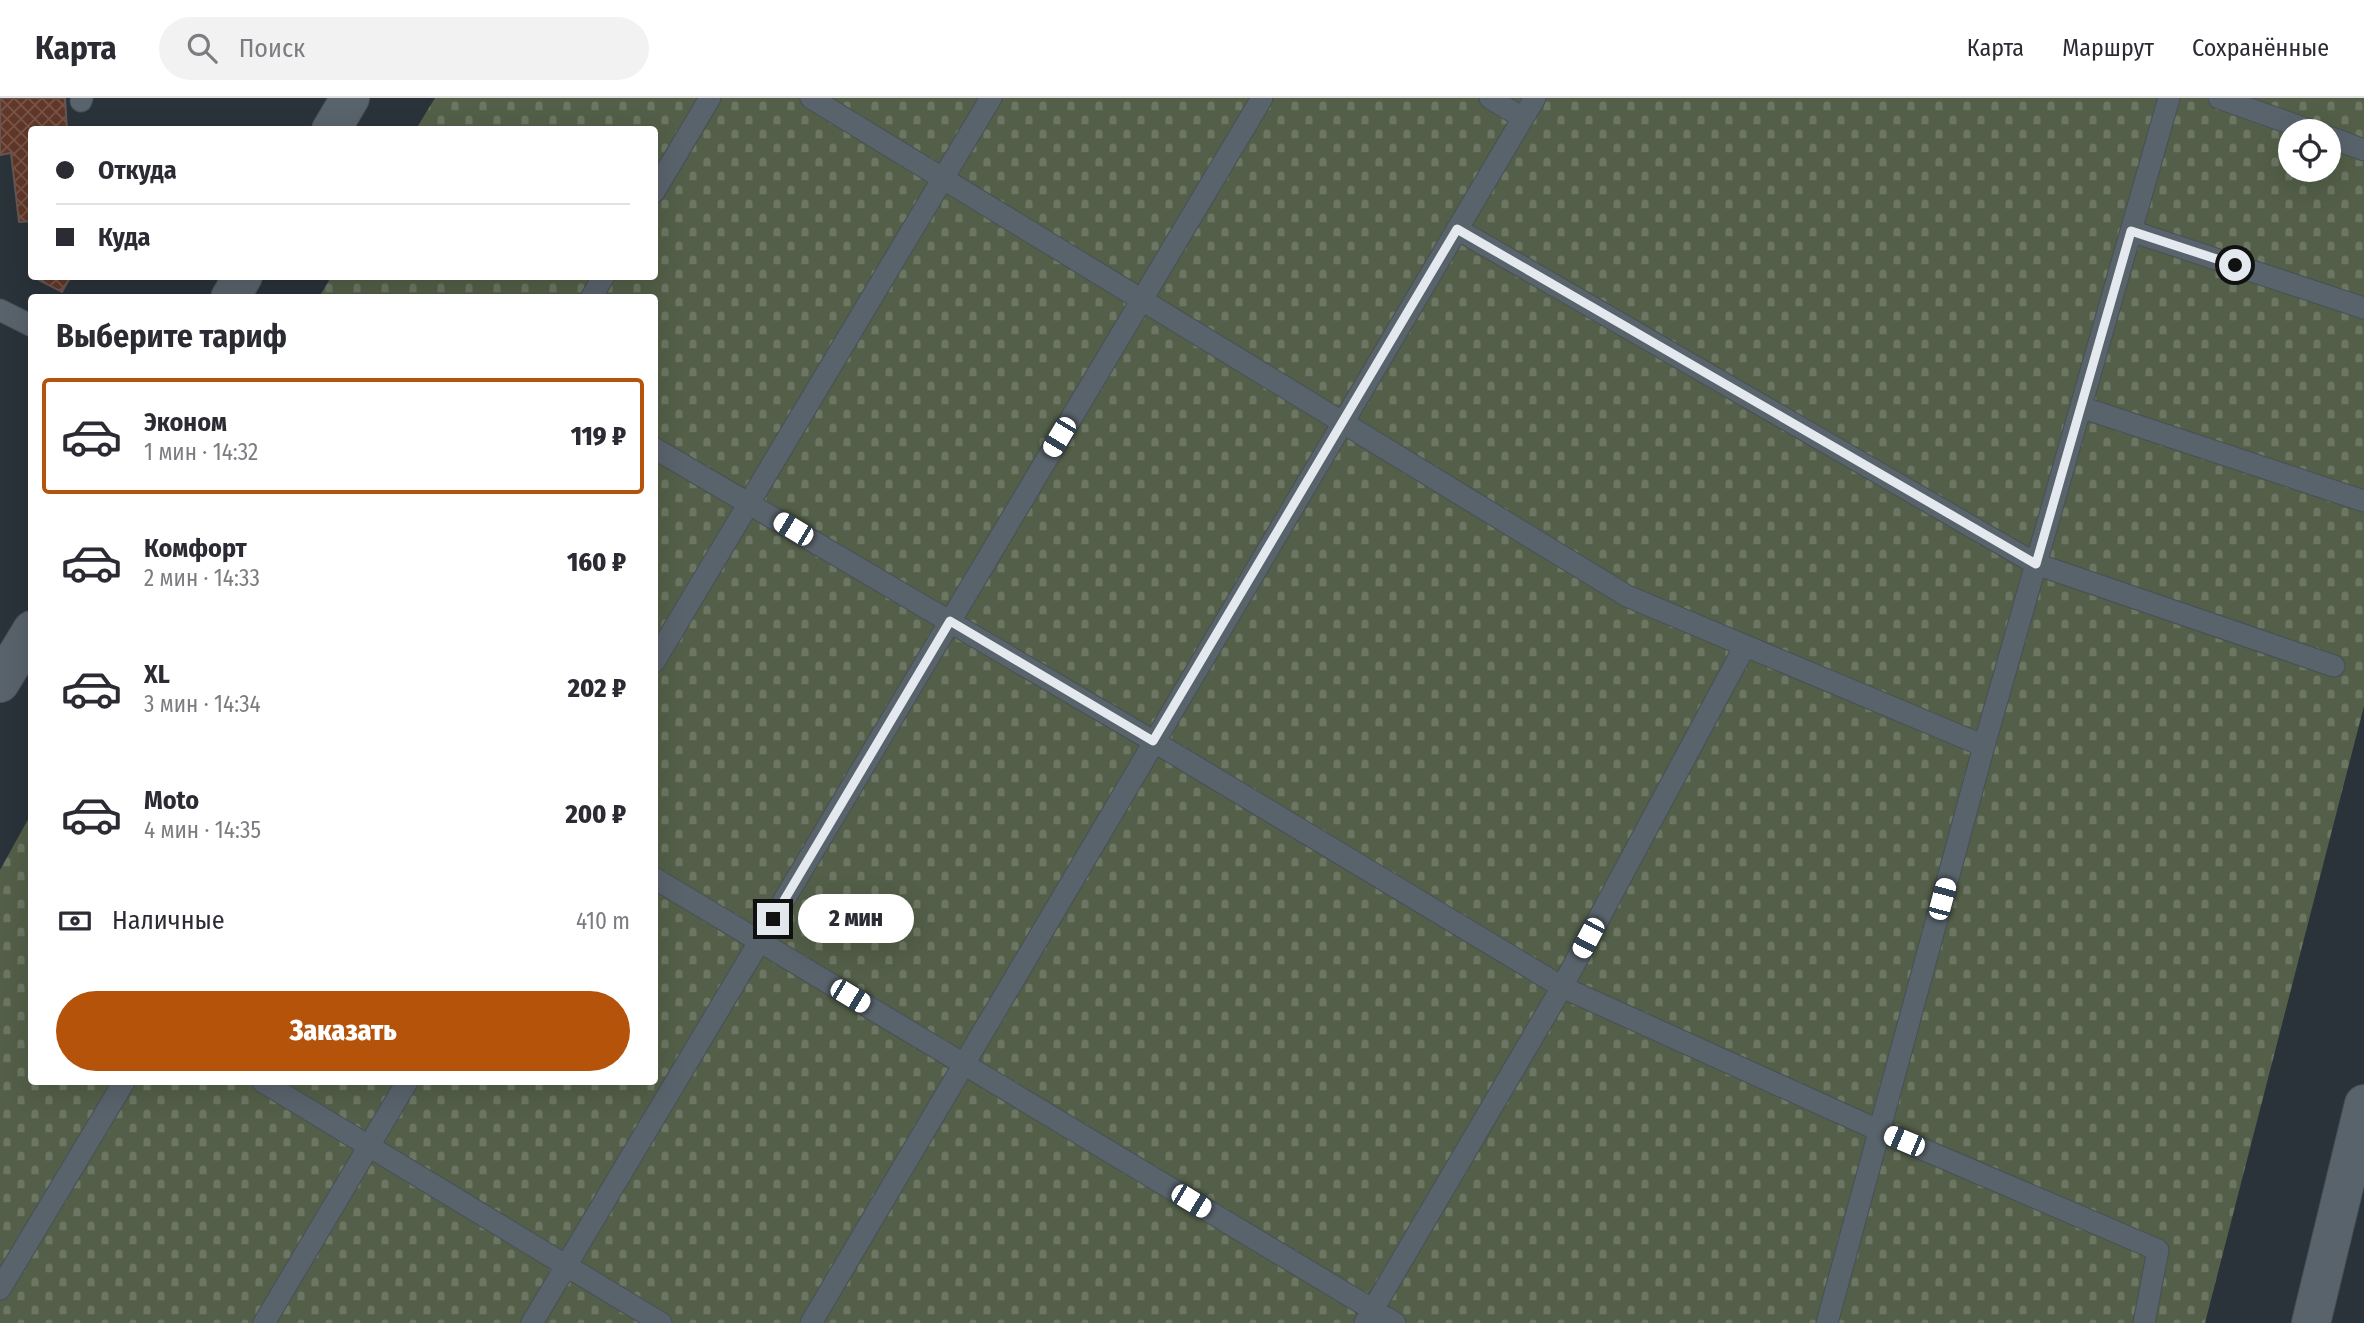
<!DOCTYPE html>
<html lang="ru">
<head>
<meta charset="utf-8">
<style>
	:root { --surface:#fff; --page:#f2f2f3; --text:#2b2b33; --muted:#7c7c81; --line:#e1e1e2; --accent:#b45309 }
	body { margin:0; font-family:"Fira Sans Condensed",sans-serif; background:var(--page); color:var(--text); height:100vh; display:flex; flex-direction:column; font-size:26px; white-space:nowrap }
	* { box-sizing:border-box; margin:0 }
	p { font-size:23px; color:var(--muted) }
	.icon { flex:none; width:38px; height:38px; fill:none; stroke:currentColor; stroke-width:2; stroke-linecap:round; stroke-linejoin:round }
	.map { position:relative; flex:1; overflow:hidden }
	.panel { position:absolute; left:28px; top:196px; width:630px; height:791px; display:flex; flex-direction:column; background:var(--surface); border-radius:7px; box-shadow:0 7px 28px #0002 }
	.panel>* { flex:none }
	.banner { position:absolute; left:28px; top:28px; width:630px; height:154px; border-radius:7px; box-shadow:0 7px 28px #0002; display:grid; align-content:center; height:154px; padding:0 28px; background:var(--surface) }
	.tools { position:absolute; left:2278px; top:21px; display:grid; gap:14px }
	.tools a { display:grid; place-items:center; width:63px; height:63px; border-radius:50%; background:var(--surface); box-shadow:0 7px 28px #0002; font-size:35px }
	.end { position:absolute; width:32px; height:32px; margin:-16px; border:9px solid #e3e9ee; background:#111; box-shadow:0 0 0 4px #111 }
	.from { border-radius:50% }
	.bubble { position:absolute; height:49px; border-radius:24px; background:var(--surface); box-shadow:0 7px 28px #0002; font-size:23px; font-weight:800; line-height:49px; text-align:center }
	.car { position:absolute; width:21px; height:42px; margin:-21px -10px; border-radius:9px; box-shadow:0 0 5px 2px #0007; background:linear-gradient(#fff 24%,#345 0 40%,#fff 0 76%,#345 0 86%,#fff 0) }
	.banner b { display:flex; align-items:center; gap:24px; height:66px; font-size:26px }
	.banner b+b { border-top:2px solid var(--line) }
	.banner i { width:18px; height:18px; background:var(--text) }
	ul { padding:0; list-style:none }
	li { display:flex; align-items:center; gap:21px; height:116px; margin:0 14px 10px; padding:0 14px; border:4px solid transparent; border-radius:7px }
	li div { flex:1 }
	li b { display:block; font-size:26px }
	li em { font-style:normal; font-weight:800 }
	li.current { border-color:var(--accent) }
	li>.icon { width:63px; height:63px; stroke-width:1.5 }
	h2 { padding:0 28px; font-size:32px; line-height:84px }
	.pay { display:flex; align-items:center; gap:18px; height:77px; padding:0 28px; font-size:26px }
	.pay p { margin-inline-start:auto }
	.primary-button { display:flex; gap:14px; margin-top:auto; padding:14px 28px }
	.primary-button a { flex:1; height:80px; border-radius:42px; background:var(--accent); color:#fff; font-size:28px; font-weight:800; line-height:80px; text-align:center }
	header { display:flex; align-items:center; gap:42px; box-sizing:border-box; height:98px; padding:0 35px; background:var(--surface); border-bottom:2px solid var(--line) }
	header strong { font-size:33px }
	nav { display:flex; gap:38px; margin-inline-start:auto; font-size:24px }
	.search { width:490px; height:63px; background:var(--page); display:flex; align-items:center; gap:18px; box-sizing:border-box; padding:0 24px; border-radius:38px; color:var(--muted); font-size:26px }
	.map>svg:first-child { display:block }
	.cemetery { fill:url(#cemetery-stones); fill-rule:evenodd }
	.building { fill:url(#building-cross-hatch); stroke:#645752; stroke-width:2 }
	.lines { fill:none; stroke-linecap:round; stroke-linejoin:round }
	.service-casing { stroke:#485056; stroke-width:23 }
	.secondary-casing { stroke:#485056; stroke-width:40 }
	.service { stroke:#59636c; stroke-width:21 }
	.secondary { stroke:#59636c; stroke-width:38 }
	.route { stroke:#e3e9ee; stroke-width:9 }
</style>
</head>
<body>
<header>
<strong>Карта</strong>
<div class="search"><svg class="icon" aria-label="search" viewBox="0 0 24 24"><circle cx="10" cy="10" r="6"/><path d="M15 15l6 6"/></svg>Поиск</div>
<nav><a>Карта</a><a>Маршрут</a><a>Сохранённые</a></nav>
</header>
<div class="map">
<svg width="2364" height="1225" viewBox="0 0 2364 1225">
	<defs>
		<pattern id="cemetery-stones" width="16" height="16" patternUnits="userSpaceOnUse" patternTransform="scale(1.75)"><rect width="16" height="16" fill="#535f48"/><path d="M2 7V4a2 2 0 0 1 4 0v3zM10 15v-3a2 2 0 0 1 4 0v3z" fill="#6c7663"/></pattern>
		<pattern id="building-cross-hatch" width="8" height="8" patternUnits="userSpaceOnUse" patternTransform="scale(1.75)"><rect width="8" height="8" fill="#603728"/><path d="M0 0l8 8M0 8l8-8" fill="none" stroke="#775448"/></pattern>
	</defs>
	<rect width="100%" height="100%" fill="#2a323a"/>
	<path class="cemetery" d="M435,0h1929v608l-159,617h-2205v-453l31,-56 1,268h622v-784l-335,-1 12,-20 323,-1v-146l-238,-1zM2291,33h38v39h-38z"/>
	<path class="building" d="M0,0h65l2,32h-35v91l-13,1 -8,-69 -11,2z
		M38,178h33l-9,16 -25,-13z"/>
	<g class="lines">
		<defs>
			<path id="service" d="M811,0l816,498 357,150
				M1490,0l33,20 12,-20
				M2219,0l93,33
				M81,3l1,-3
				M2329,39l35,13
				M654,94l56,-94
				M1457,131l579,335 298,102
				M2131,133l233,77
				M591,200l13,-22
				M0,212l32,16
				M2081,309l283,94
				M654,350l499,293 409,246 316,143 280,120 -14,73
				M654,564l337,-564
				M654,780l741,445
				M263,984l398,241
				M0,1191l124,-207
				M264,1225l143,-241
				M532,1225l730,-1225
				M811,1225l712,-1205
				M1365,1225l197,-336 183,-341
				M1827,1225l157,-577 185,-648"/>
			<path id="secondary" d="M331,32l19,-32
				M230,200l13,-22
				M0,585l32,-53
				M2311,1225l53,-219"/>
		</defs>
		<use href="#service" class="service-casing"/>
		<use href="#secondary" class="secondary-casing"/>
		<use href="#service" class="service"/>
		<use href="#secondary" class="secondary"/>
	</g>
	<g class="lines">
		<path class="route" d="M773,821l177,-298 203,120 304,-512 579,335 95,-333 104,34"/>
	</g>
</svg>
<div class="tools">
<a><svg class="icon" aria-label="locate" viewBox="0 0 24 24"><circle cx="12" cy="12" r="6"/><path d="M12 2v4M12 18v4M2 12h4M18 12h4"/></svg></a>
</div>
<i class="end from" style="left:2235px;top:167px"></i>
<i class="end" style="left:773px;top:821px"></i>
<div class="bubble" style="left:798px;top:796px;width:116px">2 мин</div>
<i class="car" style="left:1059px;top:339px;rotate:211deg"></i>
<i class="car" style="left:793px;top:431px;rotate:301deg"></i>
<i class="car" style="left:1942px;top:801px;rotate:15deg"></i>
<i class="car" style="left:1588px;top:840px;rotate:208deg"></i>
<i class="car" style="left:850px;top:898px;rotate:121deg"></i>
<i class="car" style="left:1904px;top:1043px;rotate:293deg"></i>
<i class="car" style="left:1191px;top:1103px;rotate:121deg"></i>
<div class="banner">
<b><i class="from"></i>Откуда</b>
<b><i></i>Куда</b>
</div>
<section class="panel">
<h2>Выберите тариф</h2>
<ul>
<li class="current"><svg class="icon" aria-label="car" viewBox="0 0 24 24"><path d="M5 17H2v-5l4-1 3-4h7l3 4 3 1v5h-3M9 17h6M6 11h13"/><circle cx="7" cy="17" r="2"/><circle cx="17" cy="17" r="2"/></svg><div><b>Эконом</b><p>1 мин · 14:32</p></div><em>119 ₽</em></li>
<li><svg class="icon" aria-label="car" viewBox="0 0 24 24"><path d="M5 17H2v-5l4-1 3-4h7l3 4 3 1v5h-3M9 17h6M6 11h13"/><circle cx="7" cy="17" r="2"/><circle cx="17" cy="17" r="2"/></svg><div><b>Комфорт</b><p>2 мин · 14:33</p></div><em>160 ₽</em></li>
<li><svg class="icon" aria-label="car" viewBox="0 0 24 24"><path d="M5 17H2v-5l4-1 3-4h7l3 4 3 1v5h-3M9 17h6M6 11h13"/><circle cx="7" cy="17" r="2"/><circle cx="17" cy="17" r="2"/></svg><div><b>XL</b><p>3 мин · 14:34</p></div><em>202 ₽</em></li>
<li><svg class="icon" aria-label="car" viewBox="0 0 24 24"><path d="M5 17H2v-5l4-1 3-4h7l3 4 3 1v5h-3M9 17h6M6 11h13"/><circle cx="7" cy="17" r="2"/><circle cx="17" cy="17" r="2"/></svg><div><b>Moto</b><p>4 мин · 14:35</p></div><em>200 ₽</em></li>
</ul>
<div class="pay"><svg class="icon" aria-label="cash" viewBox="0 0 24 24"><path d="M3 7h18v10H3z"/><circle cx="12" cy="12" r="2"/></svg>Наличные<p>410 m</p></div>
<div class="primary-button"><a>Заказать</a></div>
</section>
</div>
</body>
</html>
